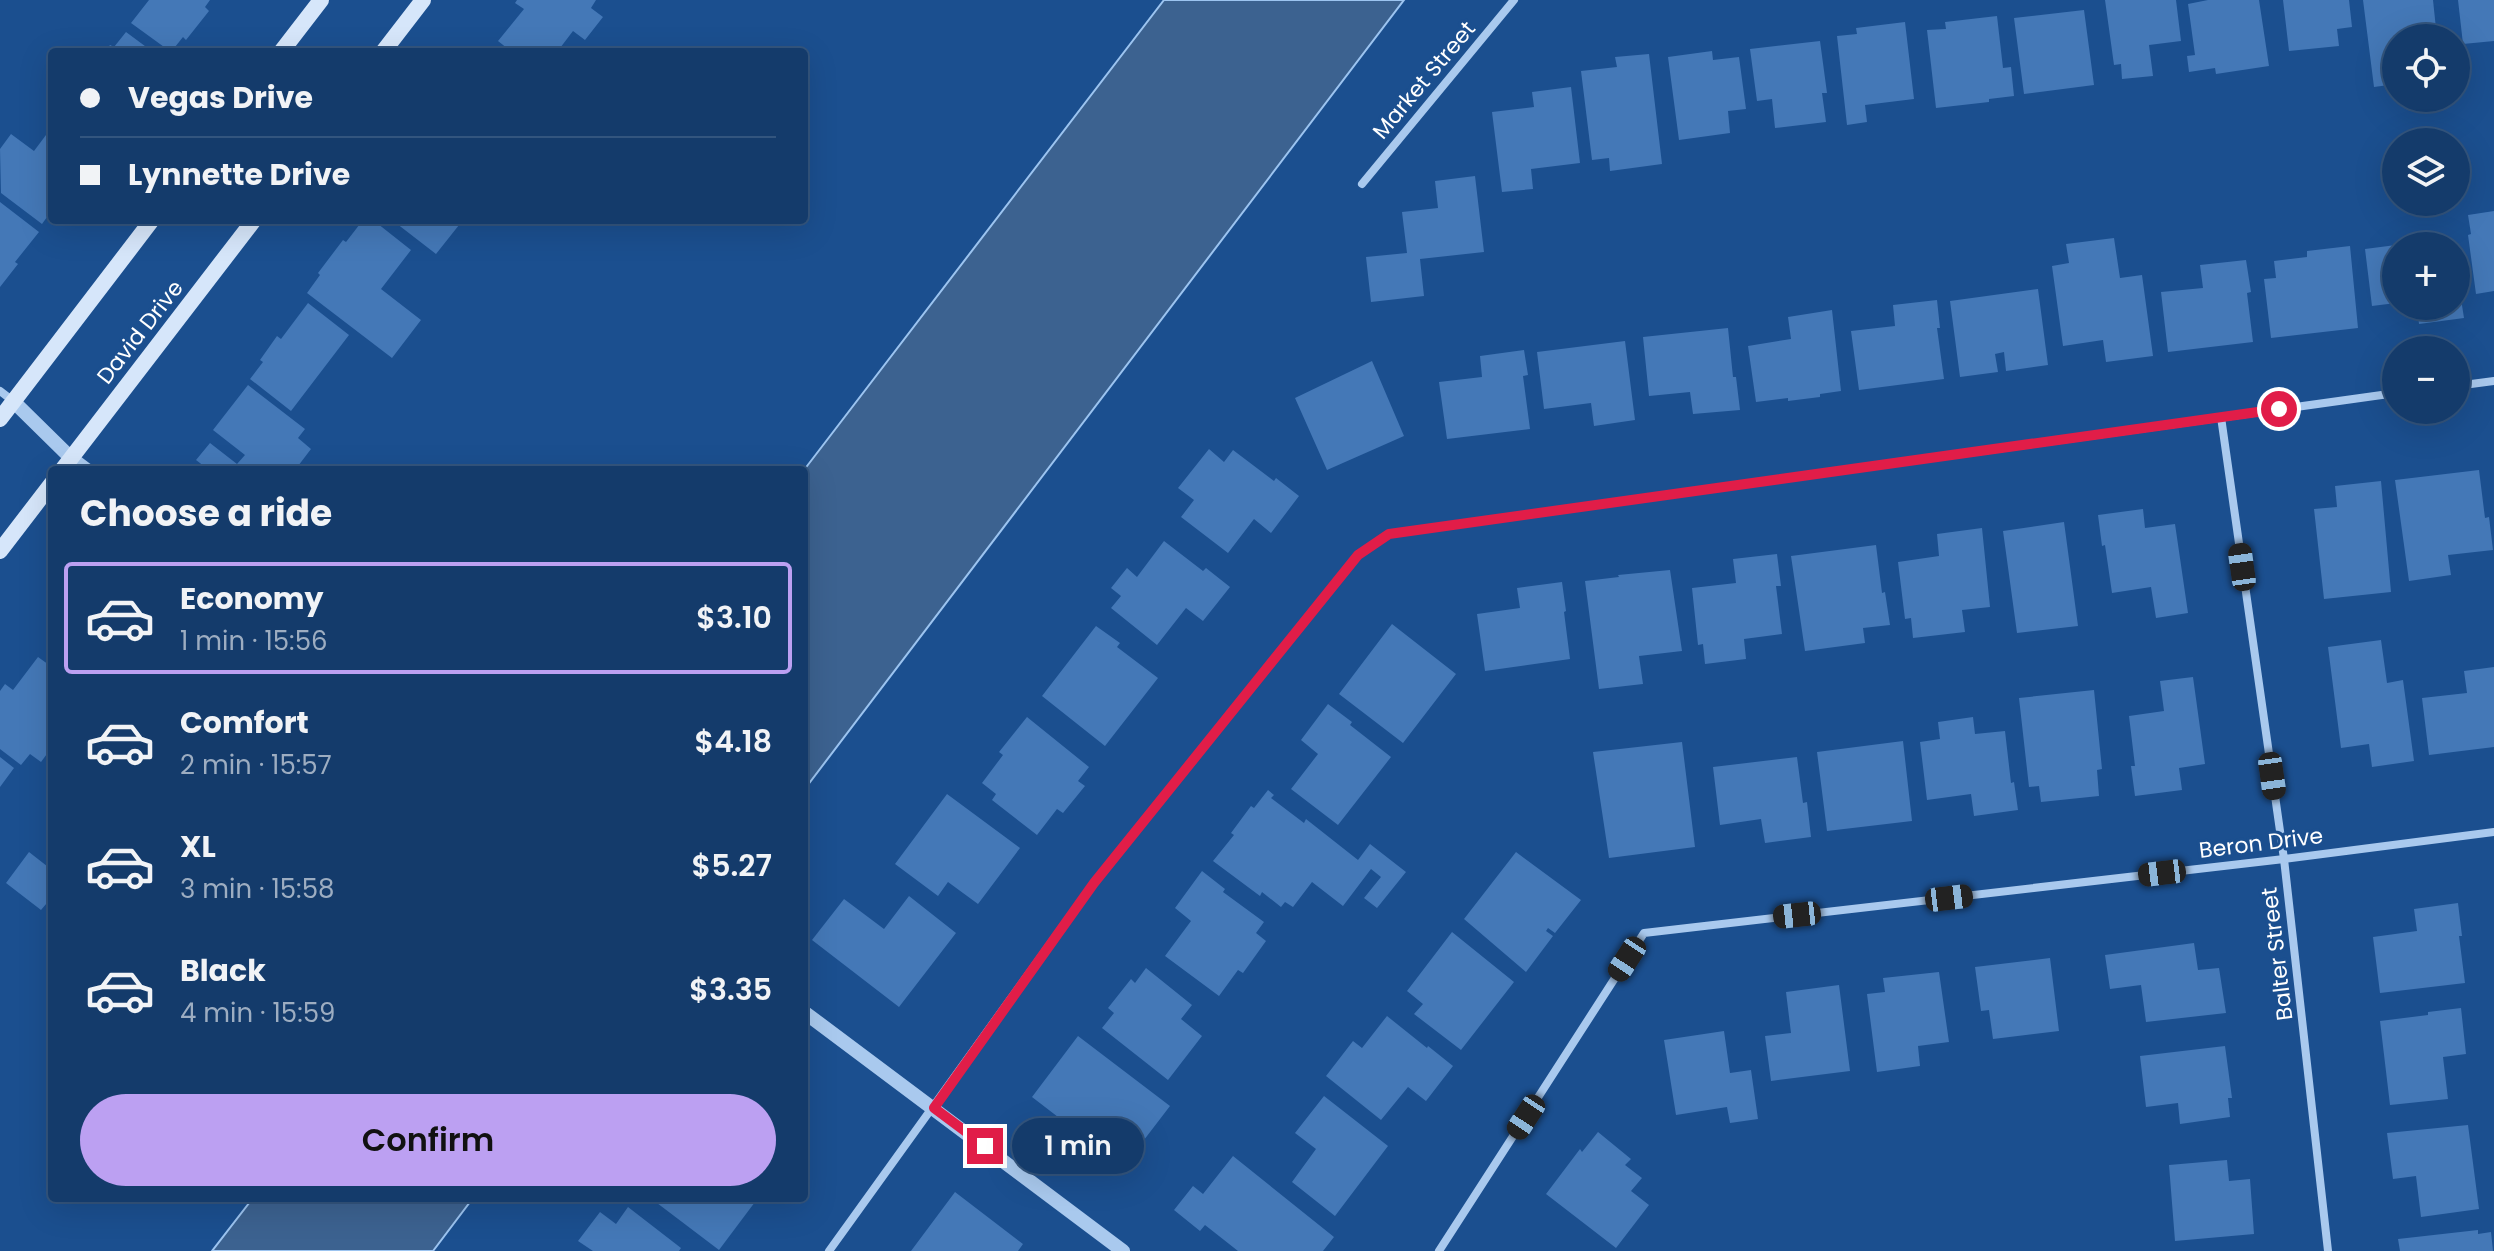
<!DOCTYPE html>
<html lang="en">
<head>
<meta charset="utf-8">
<style>
	:root { --surface:#143b6b; --page:#214673; --text:#f1f3f6; --muted:#9dadc1; --line:#33557e; --accent:#bca0f2 }
	body { margin:0; font-family:Poppins,sans-serif; background:var(--page); color:var(--text); height:100vh; display:flex; flex-direction:column; font-size:30px; white-space:nowrap }
	* { box-sizing:border-box; margin:0 }
	p { font-size:26px; color:var(--muted) }
	.icon { flex:none; width:44px; height:44px; fill:none; stroke:currentColor; stroke-width:2; stroke-linecap:round; stroke-linejoin:round }
	.map { position:relative; flex:1; overflow:hidden }
	.drawer { position:absolute; left:48px; top:466px; width:760px; height:736px; display:flex; flex-direction:column; background:var(--surface); border-radius:8px; box-shadow:0 8px 32px #0002,0 0 0 2px var(--line) }
	.drawer>* { flex:none }
	.top-card { position:absolute; left:48px; top:48px; width:760px; height:176px; border-radius:8px; box-shadow:0 8px 32px #0002,0 0 0 2px var(--line); display:grid; align-content:center; height:176px; padding:0 32px; background:var(--surface) }
	.buttons { position:absolute; left:2382px; top:24px; display:grid; gap:16px }
	.buttons a { display:grid; place-items:center; width:88px; height:88px; border-radius:50%; background:var(--surface); box-shadow:0 8px 32px #0002,0 0 0 2px var(--line); font-size:40px }
	.end { position:absolute; width:36px; height:36px; margin:-18px; border:10px solid #e11d48; background:#fff; box-shadow:0 0 0 4px #fff }
	.from { border-radius:50% }
	.bubble { position:absolute; height:56px; border-radius:28px; background:var(--surface); box-shadow:0 8px 32px #0002,0 0 0 2px var(--line); font-size:26px; font-weight:600; line-height:56px; text-align:center }
	.car { position:absolute; width:24px; height:48px; margin:-24px -12px; border-radius:10px; box-shadow:0 0 6px 2px #0007; background:linear-gradient(#222 24%,#8ab4d8 0 40%,#222 0 76%,#8ab4d8 0 86%,#222 0) }
	.top-card b { display:flex; align-items:center; gap:28px; height:76px; font-size:30px }
	.top-card b+b { border-top:2px solid var(--line) }
	.top-card i { width:20px; height:20px; background:var(--text) }
	ul { padding:0; list-style:none }
	li { display:flex; align-items:center; gap:24px; height:112px; margin:0 16px 12px; padding:0 16px; border:4px solid transparent; border-radius:8px }
	li div { flex:1 }
	li b { display:block; font-size:30px }
	li em { font-style:normal; font-weight:600 }
	li.active { border-color:var(--accent) }
	li>.icon { width:72px; height:72px; stroke-width:1.5 }
	h2 { padding:0 32px; font-size:36px; line-height:96px }
	.action { display:flex; gap:16px; margin-top:auto; padding:16px 32px }
	.action a { flex:1; height:92px; border-radius:48px; background:var(--accent); color:#111; font-size:32px; font-weight:600; line-height:92px; text-align:center }
	.map>svg:first-child { display:block }
	.water { fill:#3c6290; stroke:#9cc4f0; stroke-width:2 }
	.building { fill:#4478b7 }
	.lines { fill:none; stroke-linecap:round; stroke-linejoin:round }
	.minor { stroke:#a9c9ee; stroke-width:8 }
	.tertiary { stroke:#a9c9ee; stroke-width:14 }
	.secondary { stroke:#d6e6fa; stroke-width:16 }
	.route { stroke:#e11d48; stroke-width:10 }
	.labels { text-anchor:middle; dominant-baseline:central; stroke-width:6; stroke-linejoin:round; paint-order:stroke }
	.street-label { font-size:22px; fill:#fff; stroke:#1b4f8f }
</style>
</head>
<body>
<div class="map">
<svg width="2494" height="1251" viewBox="0 0 2494 1251">
	<rect width="100%" height="100%" fill="#1b4f8f"/>
	<path class="water" d="M1164,0h240l-600,790v-320z
		M253,1198h220l-40,53h-221z"/>
	<path class="building" d="M149,0h61l-5,7 4,4 -23,29 -3,-3 -12,15 -40,-29z
		M517,0h79l-5,8 12,9 -18,23 -12,-9 -16,21h-45l-14,-11 26,-32 -9,-6z
		M2105,0h71l5,41 -32,4 4,31 -31,3 -1,-15 -7,1z
		M2208,0h51l10,66 -53,8 -1,-6 -26,4 -2,-16 8,-1 -7,-51z
		M2283,0h66l3,27 -15,2 2,17 -50,5z
		M2363,0h70l4,38h-41v46l-22,3z
		M2458,0h36v41l-31,3z
		M2084,10l10,75 -70,9 -10,-76z
		M1997,16l6,52 8,-1 3,29 -25,3v3l-53,6 -9,-78 19,-1 -1,-7z
		M1905,22l9,77 -49,6 2,17 -20,3 -10,-89 20,-2 -1,-6z
		M126,32l27,20h-48l5,-7 4,2z
		M1820,41l7,52h-5l4,29 -51,6 -3,-29 -15,2 -7,-52z
		M1712,51l1,9 26,-3 7,52 -18,2 2,22 -51,7 -11,-83z
		M1649,54l13,110 -52,7 -1,-13 -17,2 -11,-89 36,-4 -2,-10z
		M1571,87l9,76 -49,6 2,20 -31,3 -10,-80 42,-5 -2,-15z
		M2405,98h40l1,7 -39,5z
		M52,127v83l-10,14 -41,-31 -1,-44 11,-15 23,17z
		M1475,176l9,76 -64,7 4,37 -53,6 -5,-45 41,-4 -5,-41 36,-4 -3,-27z
		M0,202l39,30 -24,30 3,2 -18,23z
		M2494,211v80l-18,3 -8,-59 3,-1 -3,-19z
		M363,220h10l38,30 -30,39 40,31 -29,38 -85,-65 13,-18 -2,-2 25,-33 3,2z
		M392,220h71l-27,34z
		M2114,238l6,40 22,-3 11,81 -47,6 -3,-22 -40,6 -11,-80 17,-3 -3,-19z
		M2449,238l1,8h-46v-2z
		M2396,245v58l-24,3 -7,-57z
		M2350,246l8,82 -87,10 -7,-59 12,-1 -2,-17 33,-4v-6z
		M2246,260l5,32 -4,1 6,49 -85,10 -7,-60 42,-4 -3,-23z
		M2459,286l5,32 -45,6 -2,-18h39v-19z
		M2038,289l10,76 -42,6 -2,-19 -9,2 3,18 -38,5 -10,-76z
		M1937,300l3,28h-3l7,51 -85,11 -8,-59 44,-5 -2,-21z
		M308,303l41,32 -58,76 -41,-32 13,-17 -3,-2 17,-24 4,3z
		M1832,310l9,81 -21,3v3l-32,4v-3l-32,4 -8,-56 43,-7 -3,-22z
		M1728,328l5,49h3l4,33 -47,4 -3,-22 -41,4 -6,-59z
		M1625,341l10,79 -41,6 -3,-23 -47,6 -7,-57z
		M1524,350l4,25 -5,1 7,53 -83,10 -8,-57 43,-5 -2,-21z
		M1372,361l32,75 -77,34 -32,-72z
		M248,385l57,44 -7,9 13,11 -16,21h-86l-13,-10 14,-17 27,21 8,-9 -32,-25z
		M1209,449l15,13 9,-12 41,31 2,-3 23,18 -28,37 -17,-14 -26,34 -47,-36 13,-17 -16,-12z
		M2479,470l6,48 4,-1 4,33 -45,5 3,20 -42,6 -14,-101z
		M2381,481l10,111 -67,7 -10,-90 23,-2 -2,-21z
		M2143,509l2,19 30,-4 13,89 -32,5 -5,-31 -39,6 -7,-48 -3,1 -4,-31z
		M2064,522l14,104 -61,7 -14,-102z
		M1982,528l8,79 -28,3 3,22 -52,6 -2,-20 -6,1 -7,-57 41,-6 -2,-22z
		M1164,541l39,30 3,-3 24,19 -27,34 -17,-13 -29,37 -46,-37 10,-12 -10,-8 16,-20 10,9z
		M1876,545l6,48 3,-1 5,33 -27,3 2,15 -60,8 -14,-95z
		M1777,554l4,32h-5l6,48 -38,5 2,20 -41,5 -2,-20 -5,1 -6,-57 44,-5 -3,-24z
		M1670,570l12,81 -43,5 4,28 -44,5 -14,-108 34,-4 -1,-2z
		M1562,582l4,29 -2,1 6,47 -85,12 -8,-57 43,-6 -3,-20z
		M1392,624l64,50 -53,69 -64,-49z
		M1096,626l24,17 -3,4 41,31 -53,68 -63,-50z
		M2381,640l6,43 16,-3 11,81 -42,6 -3,-23 -28,4 -13,-101z
		M38,657l14,10v80l-11,15 -11,-8 -9,11 -21,-16v-58l5,-7 8,6z
		M2494,667v80l-65,8 -7,-57 45,-5 -3,-22z
		M2193,677l12,87 -26,4 3,22 -47,6 -4,-30h4l-6,-50 35,-5 -4,-30z
		M2094,690l8,79 -5,1 2,26 -58,6 -2,-16 -10,1 -10,-89z
		M1328,704l24,18 -2,3 41,32 -53,68 -47,-36 27,-35 -17,-14z
		M1027,717l62,50 -11,14 7,5 -22,27 -6,-4 -20,26 -45,-35 4,-6 -14,-11 21,-28 -4,-3z
		M1973,717l2,17 30,-3 6,52 3,-1 4,28 -44,6 -3,-22 -44,6 -7,-58 20,-3 -2,-17z
		M1903,741l9,80 -85,10 -10,-79z
		M1682,742l13,105 -86,11 -16,-106z
		M0,757l14,11 -14,19z
		M1797,757l6,46 4,-1 4,35 -46,6 -4,-24 -41,6 -7,-58z
		M1268,790l6,5 -3,3 33,25 2,-4 52,41 12,-16 36,28 -29,36 -13,-10 17,-21 -10,-8 -28,37 -31,-24 -19,25 -8,-5 -4,5 -19,-15 -2,4 -47,-35 21,-26 -3,-2 20,-27 3,2z
		M947,794l73,54 -42,56 -30,-22 -10,14 -43,-32z
		M29,852l23,18v27l-11,13 -35,-27z
		M1516,852l65,48 -26,33 -7,-5 -2,3 7,5 -27,36 -62,-53z
		M1202,871l23,18 -2,3 41,30 -8,11 10,8 -23,32 -5,-3 -19,26 -54,-40 26,-35 -16,-13z
		M909,896l47,37 -57,74 -87,-67 32,-41 40,30z
		M2458,903l4,33h-3l6,47 -85,10 -7,-56 44,-6 -3,-22z
		M1452,932l62,50 -53,68 -47,-36 9,-10 -16,-13z
		M2194,943l4,27 21,-2 7,45 -80,9 -5,-37 -31,4 -5,-34z
		M2050,958l9,73 -66,8 -4,-29 -8,1 -6,-44z
		M1146,968l46,37 -11,14 21,17 -34,44 -66,-52 12,-15 -6,-5 23,-29 4,4z
		M1939,972l10,70 -31,4 2,20 -43,6 -10,-78 18,-2 -2,-14z
		M1839,985l11,86 -79,10 -6,-45 26,-3 -5,-41z
		M2461,1008l5,46 -23,3 5,42 -58,6 -10,-84 48,-6v-3z
		M1387,1016l40,32 1,-2 25,20 -27,35 -18,-14 -27,33 -55,-44 27,-35 9,7z
		M1724,1031l6,42 21,-3 7,49 -28,4 -3,-16 -51,8 -12,-75z
		M1078,1036l92,70 -36,47 -26,-20 -11,14 -65,-50z
		M2225,1046l7,52h-4l2,19 -50,7 -2,-21 -32,4 -6,-51z
		M1324,1096l64,50 -53,70 -43,-34 24,-33 -21,-16z
		M2468,1125l11,84 -58,8 -5,-41 -23,3 -6,-46z
		M1598,1132l33,27 -6,6 17,13 -11,13 18,14 -33,43 -70,-54 34,-45 2,3z
		M1233,1156l101,81 -11,14h-85l-33,-26 -5,6 -26,-21 19,-24 10,8z
		M2227,1160l2,21 21,-2 4,55 -79,7 -6,-76z
		M955,1192l68,52 -5,7h-107z
		M661,1198h97l-39,52 -62,-47z
		M628,1207l53,41 -2,3h-86l-15,-10 22,-29 16,12z
		M2478,1230v4l13,-2 2,19h-93l-2,-12z"/>
	<g class="lines">
		<path class="minor" d="M1362,184l152,-184
			M2456,386l38,-5
			M0,391l13,10
			M2221,417l63,442 44,392
			M829,1251l265,-368 264,-328 31,-21 1007,-141
			M1439,1251l205,-318 640,-74 210,-27"/>
		<path class="tertiary" d="M13,401l58,57 16,12
			M804,1012l319,239"/>
		<path class="secondary" d="M281,52l40,-52
			M383,52l40,-52
			M0,419l152,-199
			M62,470l192,-250
			M0,551l52,-68"/>
	</g>
	<g class="lines">
		<path class="route" d="M985,1146l-51,-38 160,-225 264,-328 31,-21 890,-125"/>
	</g>
	<g class="labels">
		<g class="street-label">
			<text transform="translate(1424 80) rotate(-50)">Market Street</text>
			<text transform="translate(140 332) rotate(-52)">David Drive</text>
			<text transform="translate(2261 843) rotate(-7)">Beron Drive</text>
			<text transform="translate(2277 954) rotate(-97)">Balter Street</text>
		</g>
	</g>
</svg>
<div class="buttons">
<a><svg class="icon" aria-label="locate" viewBox="0 0 24 24"><circle cx="12" cy="12" r="6"/><path d="M12 2v4M12 18v4M2 12h4M18 12h4"/></svg></a>
<a><svg class="icon" aria-label="layers" viewBox="0 0 24 24"><path d="M12 4l9 5-9 5-9-5zM3 14l9 5 9-5"/></svg></a>
<a>+</a>
<a>−</a>
</div>
<i class="end from" style="left:2279px;top:409px"></i>
<i class="end" style="left:985px;top:1146px"></i>
<div class="bubble" style="left:1012px;top:1118px;width:132px">1 min</div>
<i class="car" style="left:2242px;top:567px;rotate:352deg"></i>
<i class="car" style="left:2272px;top:776px;rotate:172deg"></i>
<i class="car" style="left:2162px;top:873px;rotate:263deg"></i>
<i class="car" style="left:1949px;top:898px;rotate:83deg"></i>
<i class="car" style="left:1797px;top:915px;rotate:264deg"></i>
<i class="car" style="left:1627px;top:959px;rotate:213deg"></i>
<i class="car" style="left:1526px;top:1117px;rotate:213deg"></i>
<div class="top-card">
<b><i class="from"></i>Vegas Drive</b>
<b><i></i>Lynnette Drive</b>
</div>
<section class="drawer">
<h2>Choose a ride</h2>
<ul>
<li class="active"><svg class="icon" aria-label="car" viewBox="0 0 24 24"><path d="M5 17H2v-5l4-1 3-4h7l3 4 3 1v5h-3M9 17h6M6 11h13"/><circle cx="7" cy="17" r="2"/><circle cx="17" cy="17" r="2"/></svg><div><b>Economy</b><p>1 min · 15:56</p></div><em>$3.10</em></li>
<li><svg class="icon" aria-label="car" viewBox="0 0 24 24"><path d="M5 17H2v-5l4-1 3-4h7l3 4 3 1v5h-3M9 17h6M6 11h13"/><circle cx="7" cy="17" r="2"/><circle cx="17" cy="17" r="2"/></svg><div><b>Comfort</b><p>2 min · 15:57</p></div><em>$4.18</em></li>
<li><svg class="icon" aria-label="car" viewBox="0 0 24 24"><path d="M5 17H2v-5l4-1 3-4h7l3 4 3 1v5h-3M9 17h6M6 11h13"/><circle cx="7" cy="17" r="2"/><circle cx="17" cy="17" r="2"/></svg><div><b>XL</b><p>3 min · 15:58</p></div><em>$5.27</em></li>
<li><svg class="icon" aria-label="car" viewBox="0 0 24 24"><path d="M5 17H2v-5l4-1 3-4h7l3 4 3 1v5h-3M9 17h6M6 11h13"/><circle cx="7" cy="17" r="2"/><circle cx="17" cy="17" r="2"/></svg><div><b>Black</b><p>4 min · 15:59</p></div><em>$3.35</em></li>
</ul>
<div class="action"><a>Confirm</a></div>
</section>
</div>
</body>
</html>
